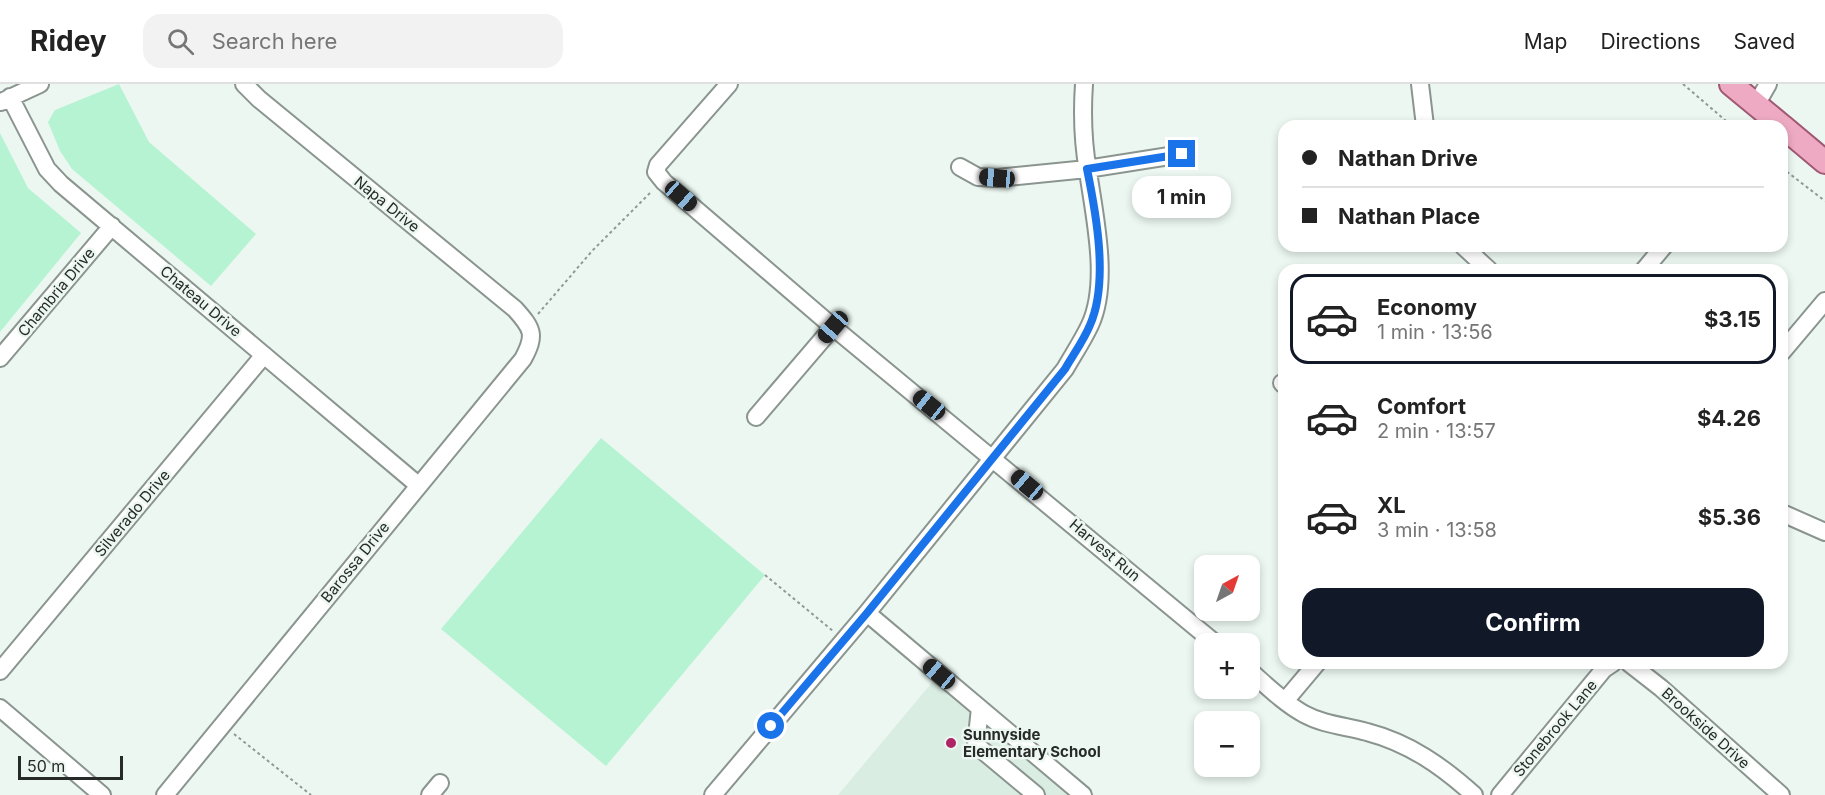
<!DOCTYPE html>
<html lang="en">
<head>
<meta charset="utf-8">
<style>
	:root { --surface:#fff; --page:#f2f2f2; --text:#222; --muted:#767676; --line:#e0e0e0; --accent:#111827 }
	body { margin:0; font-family:Inter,sans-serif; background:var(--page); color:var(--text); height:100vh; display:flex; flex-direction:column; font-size:22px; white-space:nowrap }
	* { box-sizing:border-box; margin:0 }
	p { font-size:20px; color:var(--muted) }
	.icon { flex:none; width:33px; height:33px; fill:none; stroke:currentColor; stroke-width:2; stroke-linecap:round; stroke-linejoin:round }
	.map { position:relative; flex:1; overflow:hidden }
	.drawer { position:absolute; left:1278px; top:180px; width:510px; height:405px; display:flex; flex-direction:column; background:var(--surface); border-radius:18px; box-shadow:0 3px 9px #0003 }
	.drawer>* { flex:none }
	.banner { position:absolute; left:1278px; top:36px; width:510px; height:132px; border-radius:18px; box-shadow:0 3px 9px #0003; display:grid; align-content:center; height:132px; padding:0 24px; background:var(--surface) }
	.needle { width:39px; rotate:40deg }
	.tools { position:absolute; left:1194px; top:471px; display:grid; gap:12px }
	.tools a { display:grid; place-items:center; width:66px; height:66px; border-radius:12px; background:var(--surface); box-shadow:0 3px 9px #0003; font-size:30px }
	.scale { position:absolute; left:18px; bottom:15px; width:105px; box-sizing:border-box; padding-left:6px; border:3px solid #262a28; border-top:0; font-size:16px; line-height:21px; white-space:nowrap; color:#262a28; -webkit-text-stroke:4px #ecf7f1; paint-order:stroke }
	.end { position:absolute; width:27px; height:27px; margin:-14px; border:8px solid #1a73e8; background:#fff; box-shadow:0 0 0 3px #fff }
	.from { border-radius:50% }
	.bubble { position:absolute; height:42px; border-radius:18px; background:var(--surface); box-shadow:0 3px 9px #0003; font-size:20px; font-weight:700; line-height:42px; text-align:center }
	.car { position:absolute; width:18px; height:36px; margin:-18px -9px; border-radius:8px; box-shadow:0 0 4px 2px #0007; background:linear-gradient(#222 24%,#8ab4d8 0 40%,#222 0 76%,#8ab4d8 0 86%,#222 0) }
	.banner b { display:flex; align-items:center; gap:21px; height:57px; font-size:22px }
	.banner b+b { border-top:2px solid var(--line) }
	.banner i { width:15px; height:15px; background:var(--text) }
	ul { padding:10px 0 0; list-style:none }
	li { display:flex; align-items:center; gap:18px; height:90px; margin:0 12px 9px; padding:0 12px; border:3px solid transparent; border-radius:18px }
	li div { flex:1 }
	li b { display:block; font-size:22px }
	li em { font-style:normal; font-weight:700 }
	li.current { border-color:var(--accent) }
	li>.icon { width:54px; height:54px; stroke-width:1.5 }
	.cta { display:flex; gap:12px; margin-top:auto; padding:12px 24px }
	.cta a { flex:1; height:69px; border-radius:18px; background:var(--accent); color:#fff; font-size:24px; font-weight:700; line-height:69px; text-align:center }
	header { display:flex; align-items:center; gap:36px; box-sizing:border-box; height:84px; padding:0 30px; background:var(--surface); border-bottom:2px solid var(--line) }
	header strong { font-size:28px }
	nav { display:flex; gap:33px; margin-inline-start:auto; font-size:21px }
	.search { width:420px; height:54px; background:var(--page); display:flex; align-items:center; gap:15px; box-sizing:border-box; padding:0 21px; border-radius:18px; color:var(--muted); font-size:22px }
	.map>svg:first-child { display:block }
	.built { fill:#daede2 }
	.park { fill:#b6f3d2 }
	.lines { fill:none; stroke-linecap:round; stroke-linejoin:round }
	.minor-casing { stroke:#8b958f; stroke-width:20 }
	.major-casing { stroke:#a05873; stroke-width:26 }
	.path { stroke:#919995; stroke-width:2; stroke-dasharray:3 3; stroke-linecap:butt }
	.minor { stroke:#fff; stroke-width:16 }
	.major { stroke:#eeaac3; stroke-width:22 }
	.route { stroke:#1a73e8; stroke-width:8 }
	.poi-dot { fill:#ae2464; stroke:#ecf7f1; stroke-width:2 }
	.labels { text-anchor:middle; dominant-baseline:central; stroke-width:5; stroke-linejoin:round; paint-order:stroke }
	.street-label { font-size:15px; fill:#262a28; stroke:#ecf7f1 }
	.poi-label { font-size:15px; font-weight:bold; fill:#262a28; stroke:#ecf7f1; text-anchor:start }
</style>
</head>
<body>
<header>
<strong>Ridey</strong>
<div class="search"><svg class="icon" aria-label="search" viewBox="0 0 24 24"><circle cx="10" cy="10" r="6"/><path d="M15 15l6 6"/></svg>Search here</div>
<nav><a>Map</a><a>Directions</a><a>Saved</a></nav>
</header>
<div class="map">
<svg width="1825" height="711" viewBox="0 0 1825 711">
	<rect width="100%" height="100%" fill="#ecf7f1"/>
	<path class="built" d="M939,590l144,121h-245z"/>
	<path class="park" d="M119,0l30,58 107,92 -45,52 -139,-117 -12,-18 -12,-29 7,-12z
		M0,49l28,55 53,45 -81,99z
		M601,354l164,137 -159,191 -165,-137z"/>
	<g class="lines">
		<defs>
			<path id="minor" d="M729,0l-71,81 -2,7 8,10 169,145 383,317
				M1420,0l5,42
				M10,13l37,72 14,15 357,301
				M1,18l39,-18
				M1756,21l12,-21
				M960,83l18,10 19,1 90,-9 95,-15
				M1463,162l26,24
				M1644,186l20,-24
				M1782,268l43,-51
				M0,274l112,-132
				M1282,299l2,2
				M756,333l77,-90
				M1782,429l43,19
				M867,529l216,182
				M1629,579l32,25 120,107
				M0,587l264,-316
				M1250,587c17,15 34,32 54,43 20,11 42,12 63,18 42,11 75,34 107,63
				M1285,617l32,-38
				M0,624l102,87
				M980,624l-4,37 60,50
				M165,711l358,-436c13,-24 10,-30 -8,-50l-256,-210 -15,-15
				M430,711l10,-12
				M713,711l154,-182 198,-244c8,-14 18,-29 25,-44 20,-43 4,-110 -2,-154 -5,-28 -6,-58 -4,-87
				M1500,711l104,-126 9,-6"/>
			<path id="major" d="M1731,0l51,42
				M1782,42l43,36"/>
		</defs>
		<use href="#minor" class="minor-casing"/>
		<use href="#major" class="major-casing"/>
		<path class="path" d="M1683,0l49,42
			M1782,84l43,33
			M538,230l54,-63 60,-60
			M765,491l68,56
			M234,650l77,61"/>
		<use href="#minor" class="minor"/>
		<use href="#major" class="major"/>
	</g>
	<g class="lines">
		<path class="route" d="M771,642l96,-113 198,-244c8,-14 19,-29 25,-44 19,-43 6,-112 -3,-156l95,-15"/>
	</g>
	<circle class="poi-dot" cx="951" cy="659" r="6"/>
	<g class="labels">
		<g class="street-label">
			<text transform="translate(387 120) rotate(39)">Napa Drive</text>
			<text transform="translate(56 208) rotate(-50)">Chambria Drive</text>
			<text transform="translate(201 217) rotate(40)">Chateau Drive</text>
			<text transform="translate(132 429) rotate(-50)">Silverado Drive</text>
			<text transform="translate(1105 466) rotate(40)">Harvest Run</text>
			<text transform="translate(355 478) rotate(-51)">Barossa Drive</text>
			<text transform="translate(1555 644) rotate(-50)">Stonebrook Lane</text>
			<text transform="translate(1706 644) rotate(42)">Brookside Drive</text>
		</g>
		<g class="poi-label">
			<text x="963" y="650">Sunnyside<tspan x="963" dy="17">Elementary School</tspan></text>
		</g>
	</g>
</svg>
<div class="tools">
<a><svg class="needle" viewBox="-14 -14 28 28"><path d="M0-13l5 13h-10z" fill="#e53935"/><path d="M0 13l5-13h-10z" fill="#767676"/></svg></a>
<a>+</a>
<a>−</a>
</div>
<div class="scale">50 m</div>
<i class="end from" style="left:771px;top:642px"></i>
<i class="end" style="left:1182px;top:70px"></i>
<div class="bubble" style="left:1132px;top:92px;width:99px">1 min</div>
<i class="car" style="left:997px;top:94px;rotate:275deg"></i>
<i class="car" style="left:681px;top:112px;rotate:131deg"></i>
<i class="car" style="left:833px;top:243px;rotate:221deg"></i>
<i class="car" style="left:929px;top:321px;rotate:309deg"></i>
<i class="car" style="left:1027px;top:401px;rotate:310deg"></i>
<i class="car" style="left:939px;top:590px;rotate:310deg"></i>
<div class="banner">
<b><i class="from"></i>Nathan Drive</b>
<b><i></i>Nathan Place</b>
</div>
<section class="drawer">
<ul>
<li class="current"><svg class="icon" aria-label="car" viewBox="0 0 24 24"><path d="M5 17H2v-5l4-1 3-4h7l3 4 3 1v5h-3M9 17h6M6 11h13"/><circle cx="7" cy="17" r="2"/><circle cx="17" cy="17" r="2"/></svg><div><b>Economy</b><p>1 min · 13:56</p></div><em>$3.15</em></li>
<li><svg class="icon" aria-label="car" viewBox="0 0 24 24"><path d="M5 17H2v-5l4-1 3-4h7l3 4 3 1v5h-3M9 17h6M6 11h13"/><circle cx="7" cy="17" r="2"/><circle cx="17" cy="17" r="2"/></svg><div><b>Comfort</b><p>2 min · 13:57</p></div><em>$4.26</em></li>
<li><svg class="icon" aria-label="car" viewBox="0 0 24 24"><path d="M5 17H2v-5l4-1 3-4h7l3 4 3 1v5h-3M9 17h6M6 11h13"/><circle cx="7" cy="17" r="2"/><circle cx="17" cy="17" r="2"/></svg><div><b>XL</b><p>3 min · 13:58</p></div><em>$5.36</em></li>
</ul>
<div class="cta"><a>Confirm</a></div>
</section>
</div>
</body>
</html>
